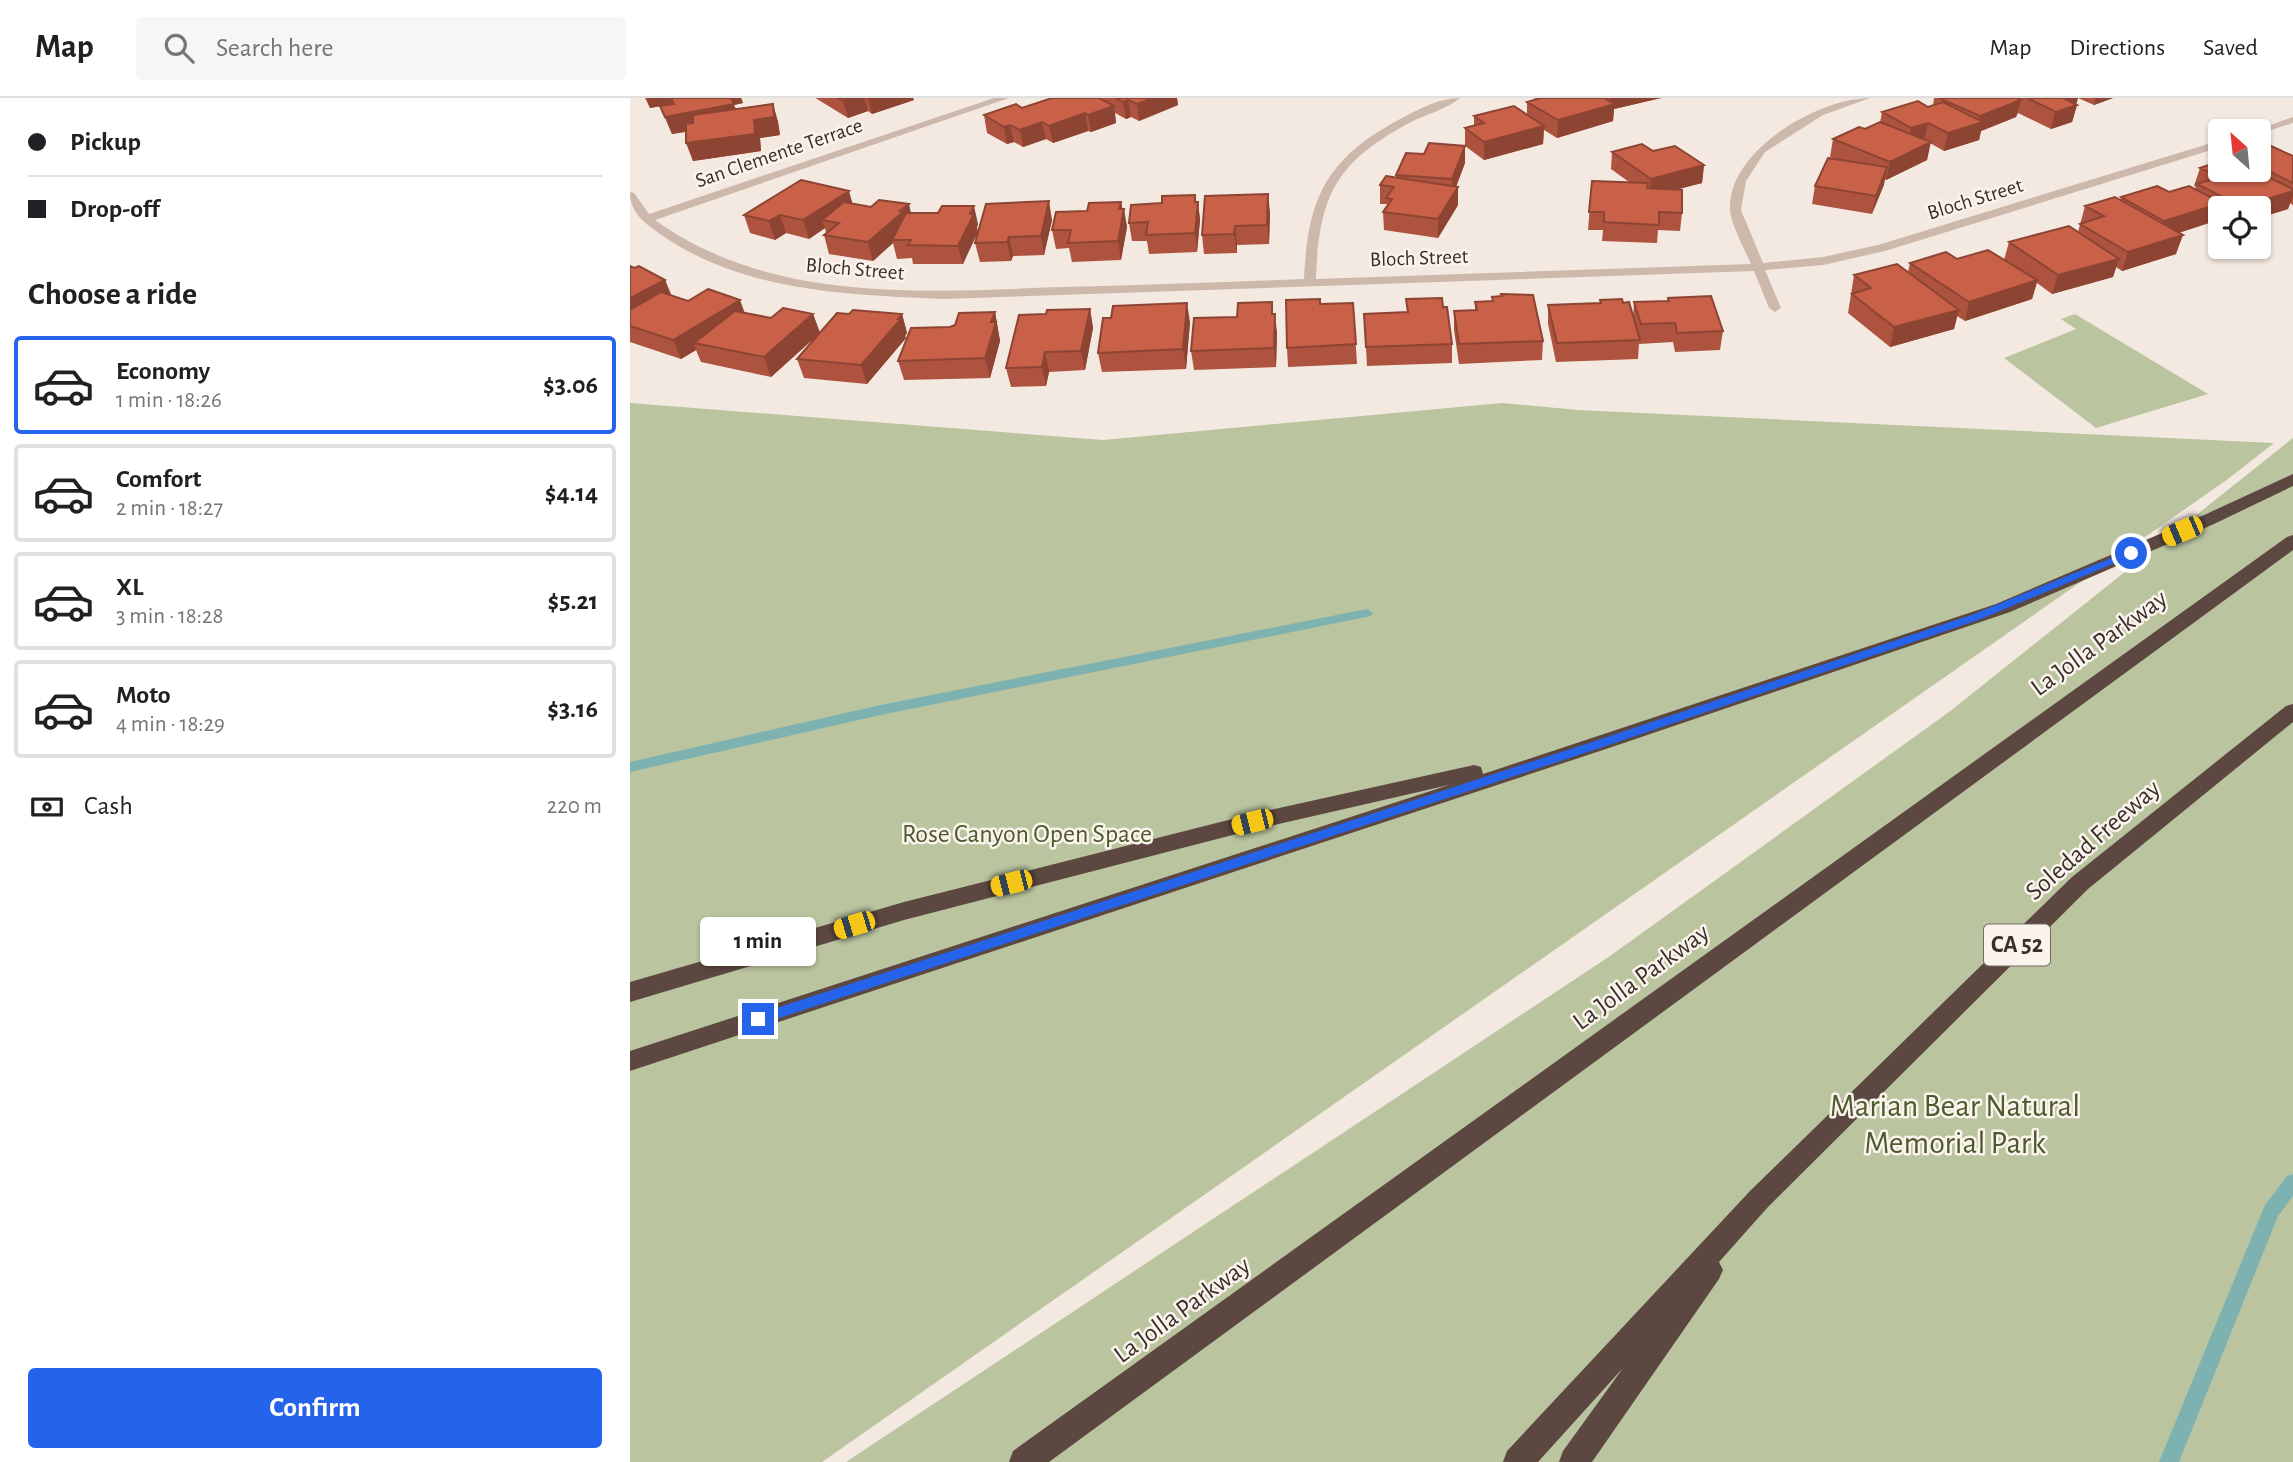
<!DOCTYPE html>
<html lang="en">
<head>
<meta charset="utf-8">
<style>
	:root { --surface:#fff; --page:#f6f6f6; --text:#202124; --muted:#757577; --line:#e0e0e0; --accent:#2563eb }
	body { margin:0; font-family:"Alegreya Sans",sans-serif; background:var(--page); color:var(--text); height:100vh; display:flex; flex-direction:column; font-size:26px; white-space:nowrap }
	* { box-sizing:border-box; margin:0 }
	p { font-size:23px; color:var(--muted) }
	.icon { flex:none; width:38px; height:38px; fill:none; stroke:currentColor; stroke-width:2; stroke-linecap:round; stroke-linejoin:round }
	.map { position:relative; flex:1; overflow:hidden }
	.panel { display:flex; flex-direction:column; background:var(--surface); width:630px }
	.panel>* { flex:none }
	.banner { display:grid; align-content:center; height:154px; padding:0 28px; background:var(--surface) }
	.needle { width:46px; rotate:333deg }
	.fabs { position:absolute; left:1578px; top:21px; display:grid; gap:14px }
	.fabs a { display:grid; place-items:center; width:63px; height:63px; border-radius:7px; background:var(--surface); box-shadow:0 2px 5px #0004; font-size:35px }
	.end { position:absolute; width:32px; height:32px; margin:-16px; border:9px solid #2563eb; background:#fff; box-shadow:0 0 0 4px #fff }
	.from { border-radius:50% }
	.bubble { position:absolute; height:49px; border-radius:7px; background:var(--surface); box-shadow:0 2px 5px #0004; font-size:23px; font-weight:700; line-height:49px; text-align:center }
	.car { position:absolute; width:21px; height:42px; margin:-21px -10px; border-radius:9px; box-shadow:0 0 5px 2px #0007; background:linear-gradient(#f5c518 24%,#345 0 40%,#f5c518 0 76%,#345 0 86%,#f5c518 0) }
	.banner b { display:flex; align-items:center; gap:24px; height:66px; font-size:26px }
	.banner b+b { border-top:2px solid var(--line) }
	.banner i { width:18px; height:18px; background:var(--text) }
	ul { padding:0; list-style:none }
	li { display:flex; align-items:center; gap:21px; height:98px; margin:0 14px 10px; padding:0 14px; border:4px solid var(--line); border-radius:7px }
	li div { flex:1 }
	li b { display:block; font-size:26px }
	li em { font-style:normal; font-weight:700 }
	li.selected { border-color:var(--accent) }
	li>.icon { width:63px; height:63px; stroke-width:1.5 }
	h2 { padding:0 28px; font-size:32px; line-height:84px }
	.pay { display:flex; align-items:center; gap:18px; height:77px; padding:0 28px; font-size:26px }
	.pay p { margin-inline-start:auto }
	.cta { display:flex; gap:14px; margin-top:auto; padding:14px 28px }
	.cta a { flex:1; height:80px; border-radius:7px; background:var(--accent); color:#fff; font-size:28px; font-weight:700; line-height:80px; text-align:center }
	header { display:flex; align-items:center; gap:42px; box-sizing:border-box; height:98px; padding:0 35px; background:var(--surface); border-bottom:2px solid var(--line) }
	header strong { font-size:33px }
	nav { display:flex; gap:38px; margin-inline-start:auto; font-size:24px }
	.search { width:490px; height:63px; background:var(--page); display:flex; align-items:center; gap:18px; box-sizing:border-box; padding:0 24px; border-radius:7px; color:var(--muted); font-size:26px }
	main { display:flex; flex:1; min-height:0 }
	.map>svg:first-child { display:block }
	.green { fill:#bac49f }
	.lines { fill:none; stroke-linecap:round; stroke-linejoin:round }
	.stream { fill:#7eb2b1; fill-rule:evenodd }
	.minor { fill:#cdb9ab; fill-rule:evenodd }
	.highway { fill:#5c4841; fill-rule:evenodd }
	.wall { fill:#ad533f }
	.shaded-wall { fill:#8d4433 }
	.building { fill:#c96149; stroke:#8d4433; stroke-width:2 }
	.route { fill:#2563eb }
	.labels { text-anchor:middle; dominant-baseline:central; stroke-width:5; stroke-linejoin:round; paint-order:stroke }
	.far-street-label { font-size:21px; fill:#3b2f2b; stroke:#fbf4ed }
	.shield { fill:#fbf4ed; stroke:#756a65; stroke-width:2 }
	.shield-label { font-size:24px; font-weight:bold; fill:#3b2f2b }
	.street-label { font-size:26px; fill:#3b2f2b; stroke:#fbf4ed }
	.park-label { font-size:26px; fill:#4c5a2d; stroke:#fbf4ed }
	.near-park-label { font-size:32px; fill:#4c5a2d; stroke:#fbf4ed }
</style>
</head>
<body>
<header>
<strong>Map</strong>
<div class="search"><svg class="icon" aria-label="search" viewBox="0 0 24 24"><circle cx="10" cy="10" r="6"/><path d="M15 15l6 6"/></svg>Search here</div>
<nav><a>Map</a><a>Directions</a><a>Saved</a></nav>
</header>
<main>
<section class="panel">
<div class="banner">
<b><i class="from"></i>Pickup</b>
<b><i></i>Drop-off</b>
</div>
<h2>Choose a ride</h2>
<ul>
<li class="selected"><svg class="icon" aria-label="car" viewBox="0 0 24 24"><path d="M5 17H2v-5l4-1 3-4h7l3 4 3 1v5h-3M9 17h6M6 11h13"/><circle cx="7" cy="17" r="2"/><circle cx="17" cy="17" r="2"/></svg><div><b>Economy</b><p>1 min · 18:26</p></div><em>$3.06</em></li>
<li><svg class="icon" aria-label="car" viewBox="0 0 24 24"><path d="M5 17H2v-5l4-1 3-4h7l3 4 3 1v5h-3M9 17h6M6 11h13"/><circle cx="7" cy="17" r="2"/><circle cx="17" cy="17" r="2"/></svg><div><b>Comfort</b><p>2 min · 18:27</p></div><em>$4.14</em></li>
<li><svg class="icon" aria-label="car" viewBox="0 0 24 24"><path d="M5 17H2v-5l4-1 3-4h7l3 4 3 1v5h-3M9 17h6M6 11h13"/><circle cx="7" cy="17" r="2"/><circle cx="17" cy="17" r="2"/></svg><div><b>XL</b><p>3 min · 18:28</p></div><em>$5.21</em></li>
<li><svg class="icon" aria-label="car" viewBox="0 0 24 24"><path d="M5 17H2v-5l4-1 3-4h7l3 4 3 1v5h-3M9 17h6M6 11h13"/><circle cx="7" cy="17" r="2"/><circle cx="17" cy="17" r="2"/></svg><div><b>Moto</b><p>4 min · 18:29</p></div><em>$3.16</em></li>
</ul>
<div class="pay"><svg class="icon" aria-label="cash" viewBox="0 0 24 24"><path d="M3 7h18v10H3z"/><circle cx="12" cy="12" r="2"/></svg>Cash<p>220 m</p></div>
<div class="cta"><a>Confirm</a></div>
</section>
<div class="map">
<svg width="1663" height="1364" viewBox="0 0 1663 1364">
	<rect width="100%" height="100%" fill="#f4e9e0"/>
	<path class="green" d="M1445,216l133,80 -112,34 -92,-70 72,-29 -15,-10z
		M0,305l473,37 399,-37 76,7 696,33 -46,36 -1406,983h-192z
		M1663,340v1024h-1447l764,-506 339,-244z"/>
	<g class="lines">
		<path class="stream" d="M737,511l6,4 -2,3 -495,100 -246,56v-10l246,-56z
			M1663,1076v22l-15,20 -99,246h-20l106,-257 22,-29z"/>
		<path class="minor" d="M364,0h15l-354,122c117,84 268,72 405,67 81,-2 163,-5 244,-8 4,-82 22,-120 96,-160 19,-10 39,-21 60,-21 -13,11 -33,16 -49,24 -75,40 -92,73 -95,157l435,-15c-6,-14 -21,-42 -21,-55 -2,-59 89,-111 140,-111l-47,17 -58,37 -19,29 -5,29 22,53 60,-6 55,-12 343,-105v7l-336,104 -62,14 -58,5 16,38 -6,4 -6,-4 -15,-37 -810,28c-96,-4 -199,-7 -281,-63 -17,-12 -33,-22 -33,-44l4,1 15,21z
			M1663,19v6l-34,11v-3h-6z"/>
		<path class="highway" d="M1663,376v12l-79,38 -204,88 -404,137 -976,322v-20l819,-266 -197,45 -348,90 -274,82v-20l274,-80 348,-88 222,-49 7,2 2,7 513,-170 206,-88z
			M1663,437v15l-1244,912h-40l4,-11 1274,-914z
			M1663,606v18l-205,167 -320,318 -49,55 4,8 -4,9 -127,183h-33l4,-11 60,-83 -85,94h-35l4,-11 243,-260 322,-314 214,-171z"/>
	</g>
	<path class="wall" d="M15,0h96l2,5 -9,2 2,4 37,-5 5,18 2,13 -20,3 1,13 -68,10 -7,-29 -14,2 -12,-28 12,-2 -22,4z
		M186,0h97l1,2 -42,14 -4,-3 -20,7 -31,-19z
		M422,0h125l1,7 -39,16 -8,-4 -5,2 -11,-6 1,10 -25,9 -3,-1 -35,12 -7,-4 -23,8 -9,-5 -7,2 -20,-11 -3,-18 38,-7z
		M905,0h126l-47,11 -1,12 -56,17 -13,-8 -1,14 -59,16 -19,-14v17l-9,24h2v18l-20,33 -54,-8 -1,-18 4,-5v-3h-7v-19l16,-8v-2l28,-21 41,-8v-18l9,-2v-10l53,-2v-12l7,-2z
		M1304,0h144l-2,6 1,1 -5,17 -21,7 -33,-16 -2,4 -35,14 -2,9 -35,11 -14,-8 -3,17 -41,20 -1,-1 -13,35 -60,-10 3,-18 21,-27 -6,-2 3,-18 32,-10 15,-6 2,-11 46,-5 5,-2z
		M1448,0h35l-19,7z
		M1629,52l34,6v49l-3,-2 -2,6 -29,9v-10h-38v10l-4,-2 -2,5 -36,12 -3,21 -54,17 -6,-4 -3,10 -61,17 -15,-11 -5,16 -67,22 -8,-5 -3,13 -64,18 -42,-34 6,-38 54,-3 2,-9 47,-4 47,1 5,-18 69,-10 7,-26 35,-6 1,-3 74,-8 1,-2 -2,-1 6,-18 21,2h38z
		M1023,53l51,14 -2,18 -25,6 5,24 -2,18 -22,-1 -1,13 -55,-2 1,-11h-15l4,-49 37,1 -18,-13 1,-17z
		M491,104l6,25 -6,33 -49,2 -3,-14 -13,1 -4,-19 35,-19z
		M568,104l2,18 -3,32 -48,2 -2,-13h-15l-3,-18z
		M223,106l58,9 67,11 -15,40h-50l-1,-6 -15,1 -4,-16 -20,18 -44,-7 -5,-19 2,-2 -1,-5 -16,11 -23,-6 -11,7 -25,-7 -6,-18z
		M640,114l-1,32 -32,1v8l-33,1 -2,-19z
		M422,122l-8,35 -31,1 -2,5 -31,1 -5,-19z
		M0,168l35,14 6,16 17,5 83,17 42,-4 7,19 -49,44 -70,-15 -5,-12 -15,9 -51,-17z
		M862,199l51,44 -1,19 -83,4 -5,-34v-19h21v-9l17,-1z
		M1038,200l55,33 -3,19 -45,2 -2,-10 -34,2 -1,15 -82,3 -8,-38v-19l52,-2v-3l23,3 10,14 1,-15 33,-1z
		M776,201l37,8 9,37v19l-85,3 -3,-52 43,-2z
		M723,205l4,61 -69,3 -1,-19 33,-44z
		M460,211l3,19 -8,42 -36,2 -3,14 -35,1 -5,-19 40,-54z
		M365,214l5,29 -10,37 -86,2 -6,-19 52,-34z
		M219,216h53l5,19 -2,3 1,2 -39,46 -63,-6 -7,-19z
		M643,216l4,19 -1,34 -82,3 -3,-19z
		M560,224l-4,47 -84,3 -4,-19z"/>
	<path class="shaded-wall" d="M17,0h23l2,6 -22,4z
		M99,0h12l2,5 -9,2 6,16 -68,13 -7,-17z
		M221,0h13l4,13 -20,7 -5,-17z
		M238,0h45l1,2 -42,14z
		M523,0h24l1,7 -39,16 -2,-17z
		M980,0h51l-47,11 -1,12 -56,17 1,-18 52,-14z
		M1428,0h20l-2,7h1l-5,17 -21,7z
		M1466,0h17l-19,7z
		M498,2l3,17 -5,2 -3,-17z
		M1391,2l-5,17 -35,14 -2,9 -35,11 4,-18 30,-9 2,-8z
		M143,6l5,18 2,13 -20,3 1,13 -68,10 -7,-18 68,-23z
		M484,8l2,17 -25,9 -3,-17z
		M455,15l3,18 -35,12 -4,-17z
		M412,24l4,17 -23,8 -3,-17z
		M1298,25l-4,17 -16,6 3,-18z
		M380,27l4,17 -7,2 -3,-17z
		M914,28l-1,18 -59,16v-18z
		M1301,44l-4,18 -41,20 4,-18z
		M835,48v17l-13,34v-18z
		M1074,67l-2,18 -53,14 2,-18z
		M1257,69l-3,18 -12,29 4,-18z
		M828,89v18l-20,33v-19z
		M219,93l5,18 -32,11 3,8 -16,11 -6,-19z
		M1663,93v5l-5,13 -29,9v-10h-18z
		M638,96l2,18 -1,32 -2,-19z
		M565,97l2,15 1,-8 2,18 -3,32 -2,-19z
		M419,103l3,19 -8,35 -3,-19z
		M491,104l2,12 1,-5 3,18 -6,33 -3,-19 1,-32z
		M1592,105l-7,18 -57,18 6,-18z
		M279,106l4,18 -21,18 1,3 -20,18 -5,-19z
		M344,108l4,18 -1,3 1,5 -15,32 -5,-18z
		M150,117l6,18 -11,7 -6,-19z
		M605,128l2,19v8l-3,-19z
		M1553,137l-7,19 -54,17 6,-19z
		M379,139l4,19 -2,5 -4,-19z
		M1489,161l-6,18 -61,17 6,-19z
		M35,182l8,19 -43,22v-23z
		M1407,182l-5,19 -67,22 4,-19z
		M110,202l7,19 -53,24 2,7 -15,9 -8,-19z
		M557,205l3,19 -4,47 -3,-20z
		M460,211l3,19 -8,42 -4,-19z
		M1329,212l-5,19 -64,18 4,-20z
		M365,214l5,29 -10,37 -5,-20 6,-36z
		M183,216l7,19 -49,44 -7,-20z
		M272,216l5,19 -2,3 1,2 -39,46 -6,-19z
		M645,216l2,19 -1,34 -2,-19z
		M415,254l4,20 -3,14 -4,-19z"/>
	<path class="building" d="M41,0h60l3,6 -69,13 -5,-11 14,-2z
		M208,0h13l-8,3z
		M422,0h47l15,8 -26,9 -3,-2 -36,13 -7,-4 -22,8 -10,-5 -6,2 -20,-12 32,-11 6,4z
		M486,0h37l-16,6 -9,-4 -5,2z
		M911,0h63l11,6 -57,16 -31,-18z
		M1309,0h77l5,2 -41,16z
		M1397,0h36l14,7 -21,7z
		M1288,3l10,6 15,-5 40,20 -35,11 -20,-10 -17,5 -29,-16z
		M143,6l1,13 -20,3 1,14 -69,9v-19l7,-1v-8z
		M884,8l30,20 -60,16 -19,-14 19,-5 -10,-7z
		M1250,24l51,20 -41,20 -57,-23 26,-12 6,2z
		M799,45l36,3 -13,33 -56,-4 10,-22 18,1z
		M1012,46l11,7 22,-5 29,19 -53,14 -39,-27z
		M1641,48l22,10v27l-34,-17v-16z
		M1198,60l59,9 -11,29 -61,-10z
		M1591,63v9h32l40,19v2l-51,16 -45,-23 22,-7 -19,-9z
		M756,78l72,11 -20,32 -55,-7 9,-13 -6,-1 8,-11 -14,-2z
		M171,82l48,11 -46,29 -23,-5 -11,6 -25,-6z
		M962,83l56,2 -1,5 35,2v23l-23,-1v13l-55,-3v-10h-15z
		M1527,88l12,6 20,-6 33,17 -58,18 -43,-24z
		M638,96l-1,31 -32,1 -1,8 -32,1 3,-39z
		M565,97v7h3l-3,31 -49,2 2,-13 -19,1 2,-18 31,-2v-7z
		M1485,99l68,38 -55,17 -48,-28 24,-8 -19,-10z
		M249,102l30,4 -9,7 3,1 -35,30 -44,-7 15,-12 -17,-3 22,-18 27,5z
		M419,103l-8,35 -32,1 -2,5 -32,1 11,-39z
		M491,104l-2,7h5l-6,32 -50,2 3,-13h-19l4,-18 31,-1 2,-8z
		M312,108h32l-4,8h4l-16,32 -50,-1 3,-5h-19l14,-27h32z
		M1439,128l50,33 -61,16 -49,-33z
		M1358,152l49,30 -68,22 -59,-39 36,-11 11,7z
		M1267,166l62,46 -65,17 -42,-33 19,-6 -17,-13z
		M0,168l4,2 5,-2 26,14 -35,18z
		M78,191l32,11 -67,40 -43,-14v-16l31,-18 27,9z
		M871,196l32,1 10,46 -84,3 -5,-33 23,-1 -2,-8 18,-1 -1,-4 10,-1z
		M1081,198l12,35 -46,2 -2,-10 -34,1 -7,-22 35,-1 -1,-3z
		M812,200l1,9h4l5,37 -86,3 -2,-33 44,-2 -2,-13z
		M690,201v5l33,-1 3,41 -69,4 -1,-48z
		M992,201l1,4 6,-1 11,38 -83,3 -9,-38 53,-2 -1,-3z
		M642,204v12h3l-1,34 -83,3 3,-33 43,-1 1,-14z
		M557,205l-4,46 -85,4 5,-35h8l2,-12z
		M153,210l30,6 -49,43 -70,-14 41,-32 36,7z
		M460,211l-9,42 -36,1 -3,15 -36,1 13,-53 27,-1 1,-4z
		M223,212l49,4 -4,5h3l-40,46 -64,-6 40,-46 12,1z
		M365,214l-4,10h5l-11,36 -87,3 13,-33 39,-1 5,-2 4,-12z"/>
	<path class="route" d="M1501,452l5,3 -2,2 -153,64 -378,128 -845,278 -7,-6 7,-5 837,-273 379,-127z"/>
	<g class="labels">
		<g class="far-street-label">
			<text transform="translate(149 55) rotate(-19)">San Clemente Terrace</text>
			<text transform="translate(1345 101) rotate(-17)">Bloch Street</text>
			<text transform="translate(789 160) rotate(-2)">Bloch Street</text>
			<text transform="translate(225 171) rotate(5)">Bloch Street</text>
		</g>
		<rect class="shield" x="1354" y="826.5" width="66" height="41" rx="5"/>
		<g class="shield-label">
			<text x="1387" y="847">CA 52</text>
		</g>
		<g class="street-label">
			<text transform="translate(1469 545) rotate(-36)">La Jolla Parkway</text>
			<text transform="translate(1463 742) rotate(-41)">Soledad Freeway</text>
			<text transform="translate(1011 879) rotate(-36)">La Jolla Parkway</text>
			<text transform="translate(552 1212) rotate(-36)">La Jolla Parkway</text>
		</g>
		<g class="park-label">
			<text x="397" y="736">Rose Canyon Open Space</text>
		</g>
		<g class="near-park-label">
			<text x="1325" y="1008">Marian Bear Natural<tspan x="1325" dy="37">Memorial Park</tspan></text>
		</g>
	</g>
</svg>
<div class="fabs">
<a><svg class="needle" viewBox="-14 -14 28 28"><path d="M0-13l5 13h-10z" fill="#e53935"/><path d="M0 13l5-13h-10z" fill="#757577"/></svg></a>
<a><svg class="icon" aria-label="locate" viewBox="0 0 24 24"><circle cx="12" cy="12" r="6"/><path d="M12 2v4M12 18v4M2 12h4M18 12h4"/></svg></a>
</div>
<i class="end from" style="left:1501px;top:455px"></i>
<i class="end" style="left:128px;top:921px"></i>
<div class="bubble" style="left:70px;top:819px;width:116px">1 min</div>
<i class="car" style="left:1552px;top:433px;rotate:247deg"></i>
<i class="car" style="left:622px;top:724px;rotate:256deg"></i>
<i class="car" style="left:381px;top:785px;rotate:256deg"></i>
<i class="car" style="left:224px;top:827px;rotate:253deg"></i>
</div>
</main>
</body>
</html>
